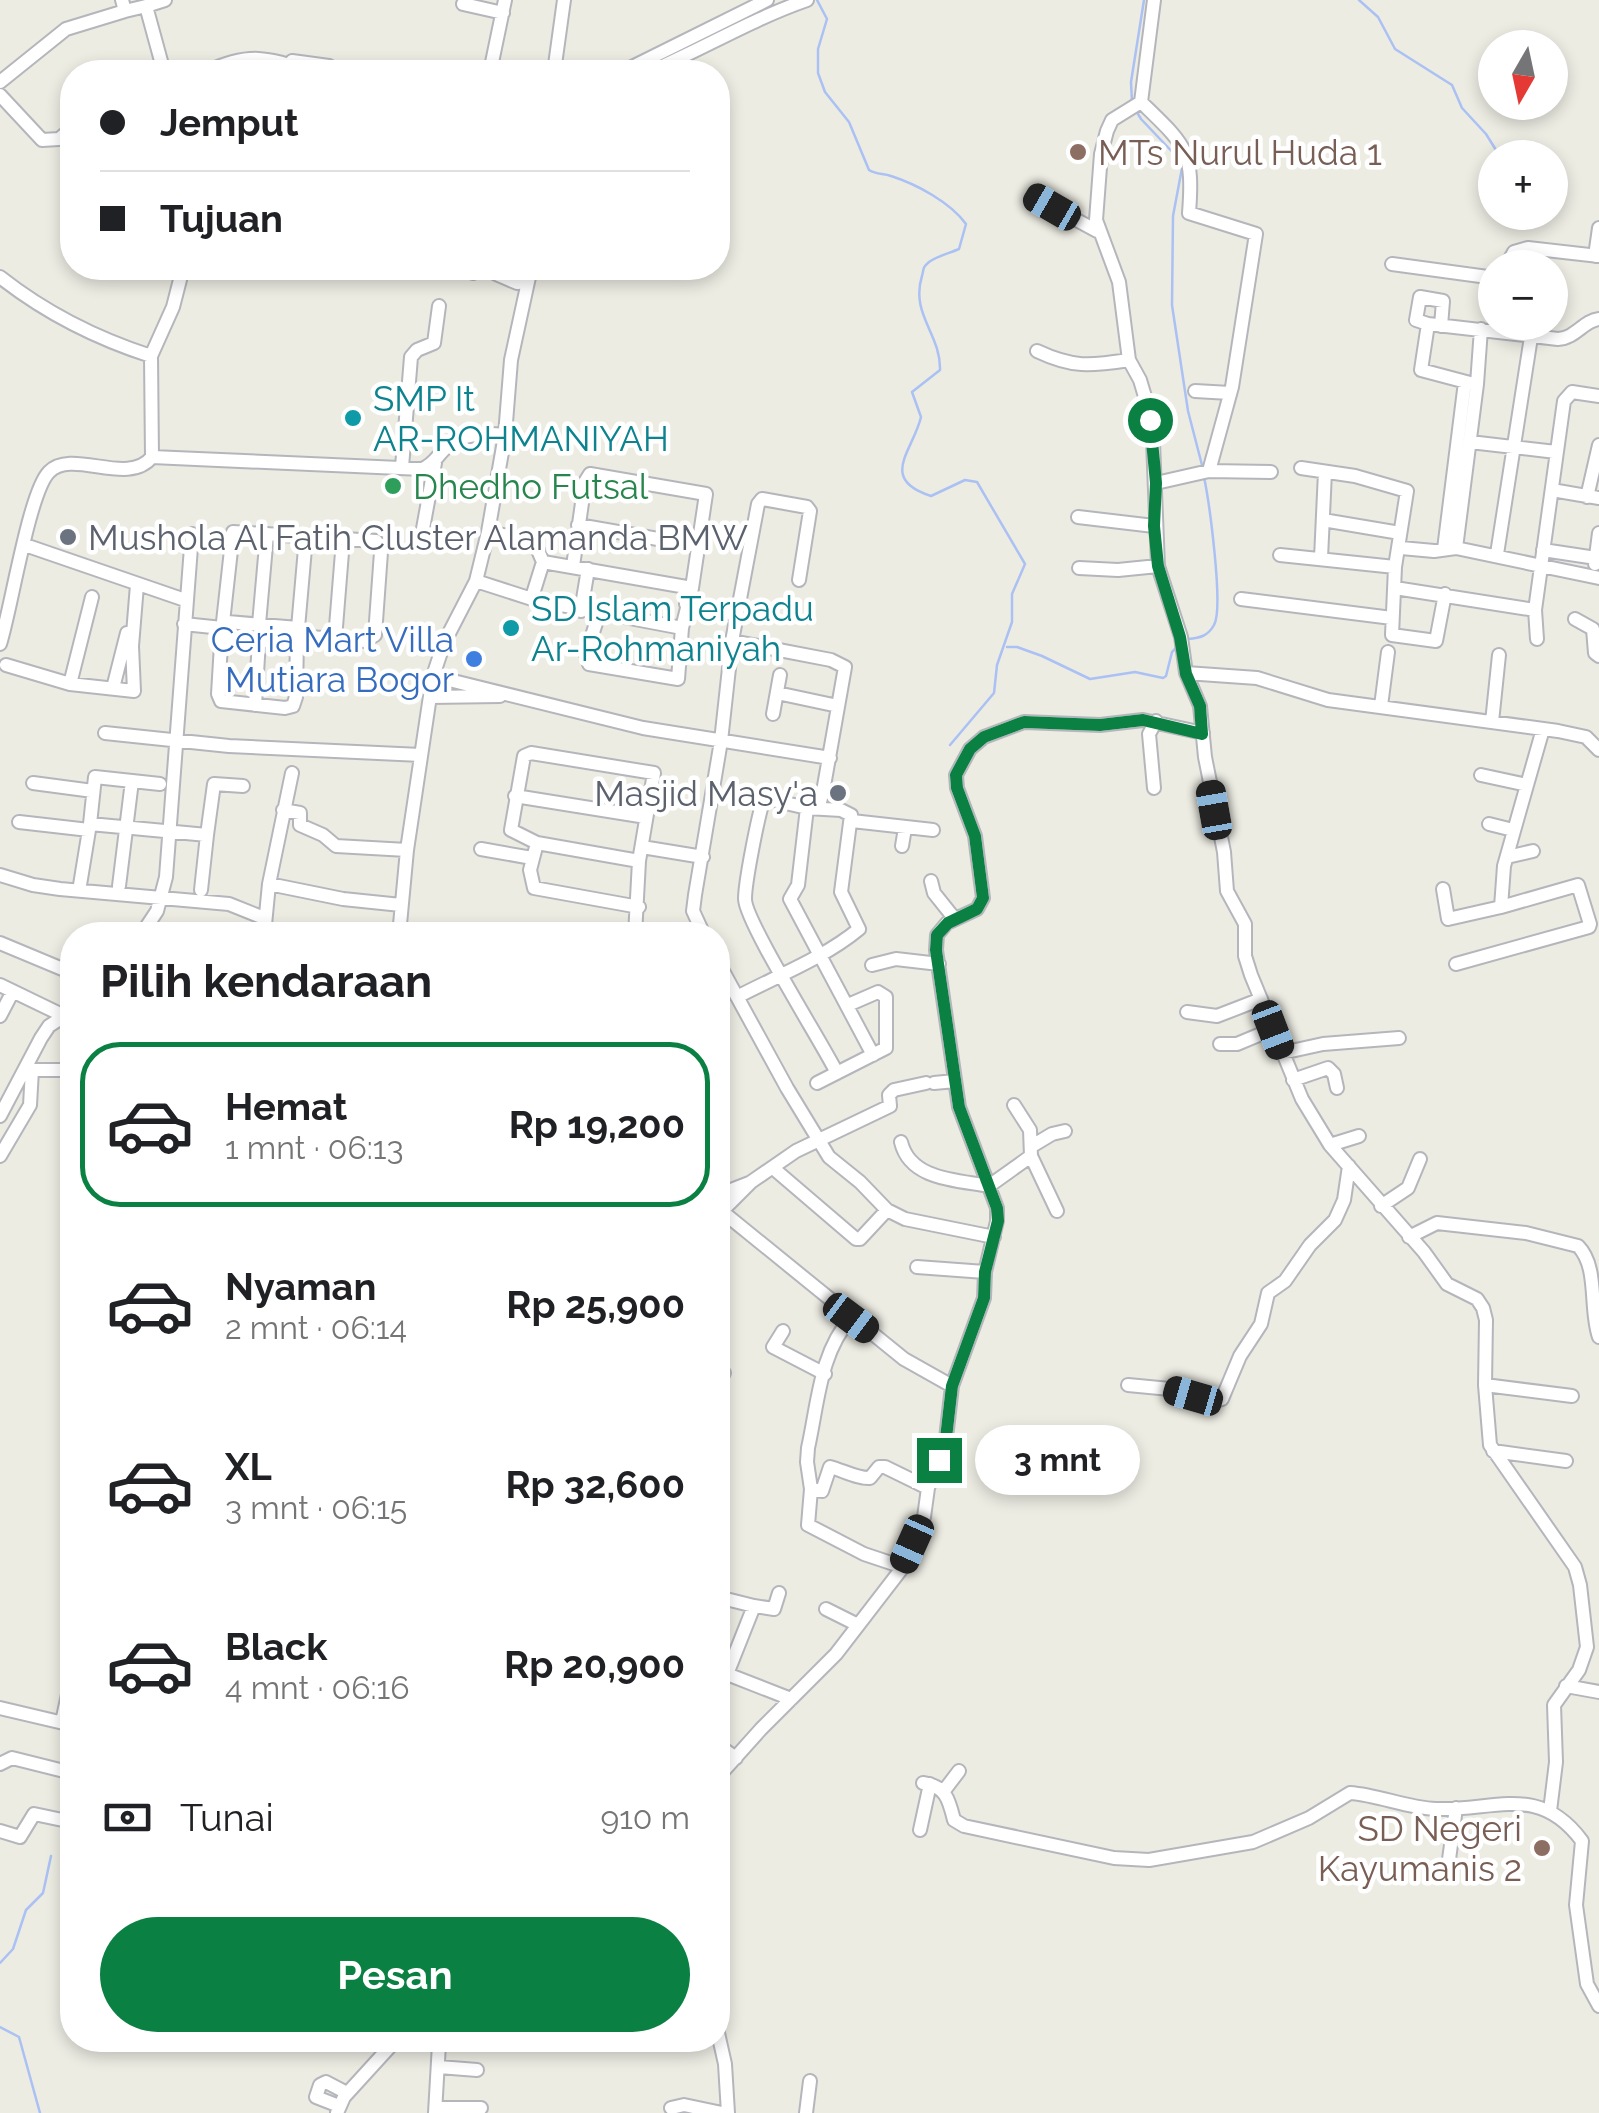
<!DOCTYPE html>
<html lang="id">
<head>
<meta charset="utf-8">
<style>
	:root { --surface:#fff; --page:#f2f2f2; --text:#202124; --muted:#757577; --line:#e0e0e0; --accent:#0b8043 }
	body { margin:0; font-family:Raleway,sans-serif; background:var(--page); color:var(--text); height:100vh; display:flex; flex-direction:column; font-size:38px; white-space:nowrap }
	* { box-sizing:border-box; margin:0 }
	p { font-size:32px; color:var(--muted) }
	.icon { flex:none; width:55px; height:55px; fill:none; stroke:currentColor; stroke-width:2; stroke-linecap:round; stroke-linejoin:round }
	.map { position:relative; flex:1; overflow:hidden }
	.sheet { position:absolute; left:60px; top:922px; width:670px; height:1130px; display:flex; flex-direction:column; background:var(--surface); border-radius:40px; box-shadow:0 5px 15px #0003 }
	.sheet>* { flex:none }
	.banner { position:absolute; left:60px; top:60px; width:670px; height:220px; border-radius:40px; box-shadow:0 5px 15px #0003; display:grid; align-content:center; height:220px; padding:0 40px; background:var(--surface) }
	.needle { width:65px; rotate:189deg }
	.buttons { position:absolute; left:1478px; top:30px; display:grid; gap:20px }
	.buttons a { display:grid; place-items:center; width:90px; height:90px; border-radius:50%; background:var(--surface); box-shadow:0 5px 15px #0003; font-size:50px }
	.end { position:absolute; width:45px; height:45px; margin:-22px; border:12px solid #0b8043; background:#fff; box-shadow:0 0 0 5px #fff }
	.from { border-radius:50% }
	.bubble { position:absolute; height:70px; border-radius:35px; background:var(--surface); box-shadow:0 5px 15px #0003; font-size:32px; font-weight:700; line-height:70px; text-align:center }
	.car { position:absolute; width:30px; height:60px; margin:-30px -15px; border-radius:12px; box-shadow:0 0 8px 2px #0007; background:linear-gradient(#222 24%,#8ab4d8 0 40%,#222 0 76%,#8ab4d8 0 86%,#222 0) }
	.banner b { display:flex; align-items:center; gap:35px; height:95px; font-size:38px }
	.banner b+b { border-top:2px solid var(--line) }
	.banner i { width:25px; height:25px; background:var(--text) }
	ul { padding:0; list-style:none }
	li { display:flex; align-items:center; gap:30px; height:165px; margin:0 20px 15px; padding:0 20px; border:5px solid transparent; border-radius:40px }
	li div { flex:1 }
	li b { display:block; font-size:38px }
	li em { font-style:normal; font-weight:700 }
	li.current { border-color:var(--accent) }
	li>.icon { width:90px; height:90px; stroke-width:1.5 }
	h2 { padding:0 40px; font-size:45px; line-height:120px }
	.pay { display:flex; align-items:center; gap:25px; height:110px; padding:0 40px; font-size:38px }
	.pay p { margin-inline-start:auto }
	.button { display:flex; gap:20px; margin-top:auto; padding:20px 40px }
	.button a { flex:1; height:115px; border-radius:60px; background:var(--accent); color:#fff; font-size:40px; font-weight:700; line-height:115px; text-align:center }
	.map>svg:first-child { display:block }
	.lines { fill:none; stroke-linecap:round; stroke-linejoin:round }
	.stream { stroke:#abc1f4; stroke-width:2.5 }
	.minor-casing { stroke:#b5b6bc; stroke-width:16 }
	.minor { stroke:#fff; stroke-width:12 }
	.route { stroke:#0b8043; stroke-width:12 }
	.education-dot { fill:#8d6e63; stroke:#fff; stroke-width:4 }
	.culture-dot { fill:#0f9aa8; stroke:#fff; stroke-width:4 }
	.leisure-dot { fill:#2e9e5b; stroke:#fff; stroke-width:4 }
	.worship-dot { fill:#6b7280; stroke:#fff; stroke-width:4 }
	.shop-dot { fill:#3f7fe0; stroke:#fff; stroke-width:4 }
	.labels { text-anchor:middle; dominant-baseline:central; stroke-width:9; stroke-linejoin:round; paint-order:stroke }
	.education-label { font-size:35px; fill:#785e54; stroke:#fff; text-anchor:start }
	.culture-label { font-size:35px; fill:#0d838f; stroke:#fff; text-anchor:start }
	.leisure-label { font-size:35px; fill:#27864d; stroke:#fff; text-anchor:start }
	.worship-label { font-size:35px; fill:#5b616d; stroke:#fff; text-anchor:start }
	.shop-label { font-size:35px; fill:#366cbe; stroke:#fff; text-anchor:end }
</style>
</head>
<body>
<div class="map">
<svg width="1599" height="2113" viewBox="0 0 1599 2113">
	<rect width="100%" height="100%" fill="#ecece3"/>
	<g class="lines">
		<path class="stream" d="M817,0l10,19 -9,30v24l7,19 24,30 20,48c8,5 14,3 22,6 25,8 59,26 75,48l-7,25c-9,4 -22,7 -30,13 -7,6 -5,7 -7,14 -12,38 19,58 18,94l-28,22 9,25c-8,34 -43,62 10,79l34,-16 12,2 48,82 -13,30v28l-15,43 -3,28 -44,52
			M1359,0l19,17 17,32 57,36 10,23 24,26 15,24
			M1132,102l-1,-20 13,-82
			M1135,109l6,10 39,41 2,8 -9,48 -1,89 16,106 15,58
			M1188,639c12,-1 20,-3 26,-14 10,-17 -5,-124 -10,-148
			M1007,647h10l25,9 48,23 45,-7 28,6 3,-2 6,-24 6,-6
			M0,1963l13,-14 13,-39 17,-17 8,-37
			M0,2027l19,10 21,76"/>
		<defs>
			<path id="minor" d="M122,0l3,11 21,-5 18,66
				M463,4l40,9
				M146,6l19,-6
				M292,61l37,5 11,6
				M207,72c40,-20 63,-15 104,0
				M490,72l15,-72
				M554,72l10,-72
				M622,72l145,-72
				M649,72c54,-23 103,-53 158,-72
				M0,82l66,-53 59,-18
				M0,95l42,45 17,-1 13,-11
				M1141,102l-29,18 -5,11 -6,23 -5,66 23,62 10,78 11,20 6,20 7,41 5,125 23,71 5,36 14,33 5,51 19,95 3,39 18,33v32l6,19 51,124 28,46 94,107 23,32 30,15 6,9 3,12 -1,65 5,60 85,122 5,18 7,62 -8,23 -25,35 2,57 -6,49
				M1141,102c44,43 53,47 48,111l67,21 -24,153 -23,84
				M1141,102l13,-102
				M1034,197l63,34
				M1595,256l4,-28
				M1392,264l103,14
				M498,268l-2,6 21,9 11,-1
				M1505,268l9,-16 14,-4 71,8
				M473,273l1,-5
				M0,277c47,37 95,61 151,79
				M1428,324l-7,46 49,13
				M1441,326l2,-25 -23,-4 -4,23 12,4 130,15c18,-1 25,-18 41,-20
				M1037,351c36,17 53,15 92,9
				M1195,391l35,2
				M1470,442l86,10
				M152,457l270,12c13,-5 15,-14 25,-22 16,-14 38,-14 58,-12
				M152,457l-1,-101 22,-49 10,-39
				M402,467l9,-110 6,-7 17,-7 5,-37
				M1301,468l54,8 52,15 -12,76 -3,68 44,6 9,-47
				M1156,483l53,-12 62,1
				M1552,490l47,8
				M1587,497l12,-52
				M1078,517l76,9
				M1323,520l77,13
				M578,525l120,21
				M488,532l46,9 9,21 149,26
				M422,534l13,-71
				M25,545l160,55
				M1401,548l33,3 22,-3 143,30
				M1456,548l21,-164 4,-55
				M1444,549l21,-167
				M1543,550l53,8
				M1497,554l34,-217
				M1280,555l115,12
				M1321,558l4,-86
				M543,562l-10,32 2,6 147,28
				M1595,564l4,-31
				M573,566l12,-84 5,-8 116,20 -14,94 -10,40 -4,51 -89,-15 -3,-10 13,-40
				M1079,568l39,2 40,-4
				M476,581l59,19
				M1395,588l140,22
				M1241,599l151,19
				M686,604l51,11
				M581,611l7,-42
				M1575,619l18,10 2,24 4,3
				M223,622l10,-90 143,9 5,11 -6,83 -10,6 -30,-2
				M184,624l38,4 -4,66 3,7 64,7 8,-2 3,-9 1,-61 38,3 8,-99
				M259,624l8,-90
				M222,628l1,-6h5l70,6v6
				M298,628l8,-91
				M222,638l75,5
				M1537,639l-2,-29 29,-209 8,-9 27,4
				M421,640l23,3
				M732,641l99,19 14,7 -21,119 -4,16 -7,4
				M0,644c11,-34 29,-152 49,-172 23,-24 79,15 103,-15
				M6,665l64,19 64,7 -2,-45 5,-61
				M1186,673l71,5 71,22 230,31 28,6 13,13
				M433,676l210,52 187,30
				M70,684l22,-87
				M113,688l14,-55
				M777,693l61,13
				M430,697l70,-1
				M255,705l4,-64
				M1381,706l7,-54
				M773,714l7,-39
				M1492,722l7,-67
				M105,733l124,13 192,9
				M1481,775l46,10 16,-56
				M33,783l60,8
				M1154,788l-5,-54 7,-13
				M515,796l131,21
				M807,808l-9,77 -8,14 83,156
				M283,810l17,3v12l23,10 13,11 71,4
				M852,821l81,9
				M19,822l70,8
				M90,824l5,-47 65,7
				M1489,824l24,6
				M537,843l-7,27 4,18 105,19
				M902,846l3,-18
				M642,847l61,10
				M481,849l51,9
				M1507,857l26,-6
				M0,875l33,10 27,4 169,15 35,14
				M931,881l3,12 20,25
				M269,884l74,15 58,6
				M80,885l10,-61 117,11 7,-51 29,2
				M119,886l13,-105
				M1443,889l5,30 53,-12 3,-41 23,-81
				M201,890l6,-55
				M544,933l7,2
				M141,935l16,-24 9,-34 26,-343
				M264,935l5,-51 23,-111
				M399,935l8,-85 26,-174 11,-33 32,-62 12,-49 17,-97 6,-75 20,-92
				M635,935l4,-74 15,-88 -123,-20 -7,3 -13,74 26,13 102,18
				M704,935l-11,-24 2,-16 26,-154 11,-100 26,-137 4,-5 45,8 3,4 -11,69
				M0,943l72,30
				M718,962l69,126 42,69 31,25 27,28 18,9 89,18
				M1456,964l133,-37 1,-3 -12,-39 -77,22
				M872,965l24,-6 43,5
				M0,985l62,30
				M737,997c40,-21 87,-39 122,-68l-18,-37 10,-77 -10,-5 -34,-2 -43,-10c-6,18 -19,84 -19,101 0,22 77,144 92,174
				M1187,1012l30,4 44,-17
				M0,1016l13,-25
				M1220,1044h17l36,-15
				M1282,1053l41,-9 76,-6
				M1293,1080l35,-12 6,6 3,14
				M817,1083l69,-35v-51l-8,-5 -30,13
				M934,1083l21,-2
				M1014,1105l16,25 1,26 26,55
				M0,1116l41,-78 8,-12 23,-15
				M901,1142c9,38 56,38 88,44l42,-30
				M1330,1145l29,-9
				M1032,1146l20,-12 13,-3
				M0,1156l30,-51 2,-35h40
				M773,1168l83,71h4l27,-29
				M718,1195l31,-12
				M1381,1206l27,-18 12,-29
				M725,1208l26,-26 45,-31 94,-45 -1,-11 5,-5 32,-7
				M1409,1237l28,-14 89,10 52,13c21,21 11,63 21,91
				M917,1267l68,5
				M851,1318c-31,34 -33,85 -43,130l-1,14 4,27 -3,36 56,29 39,13
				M783,1331l-10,16 52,27
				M718,1374l6,-1
				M1128,1385l42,4 40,12 12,-2 18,-43 21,-32 7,-31 17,-12 25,-36 25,-25 9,-20 5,-34
				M1485,1385l87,11
				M952,1386l32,-88 1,-26 12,-51v-13l-38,-101 -23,-157 1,-15 10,-12 30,-14 6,-11 -8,-62 -18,-48 -1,-13 14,-26 14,-12 40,-15 76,3 43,-5 60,13
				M1493,1451l73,10
				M811,1489l11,2 8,-24c12,3 28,12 40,11l9,-11h6l43,21
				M726,1599l28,7 -27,68 64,25
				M754,1606l20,3 5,-16
				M826,1609l32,16
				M1566,1686l33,6
				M718,1701l3,5 -3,7
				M0,1708l72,17
				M62,1722l10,-46
				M718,1745l18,13
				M0,1764l12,-6 60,15
				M718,1777l43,-48 75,-75 67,-87 21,-50 4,-29 18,-50 6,-52 -48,-27 -180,-146
				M923,1783c23,3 26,17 31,37l10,6 150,32 35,2 104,-18 56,-24 41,-25c29,2 57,15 86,16 59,2 103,-26 146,32l-6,64 11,79 12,22
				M943,1792l16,-21
				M920,1830l10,-46
				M0,1831l20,6 14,-23 38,8
				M1447,1874l9,-66
				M718,2033l7,31 3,49
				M473,2040h1
				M439,2067l38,3
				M339,2106l-23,-9 4,-12 6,-3 21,11
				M436,2108h45
				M671,2108l13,-3 38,8
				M337,2113l7,-16 52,-57
				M435,2113l4,-69
				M806,2113l4,-32"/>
		</defs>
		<use href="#minor" class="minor-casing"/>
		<use href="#minor" class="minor"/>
	</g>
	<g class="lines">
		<path class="route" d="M939,1460l7,-22 6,-52 32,-88 1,-26 13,-51 -1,-13 -38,-101 -23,-157 1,-15 11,-12 29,-14 6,-11 -8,-62 -18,-48 -1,-13 14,-26 14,-12 40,-15 76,3 43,-5 59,14 -2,-28 -14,-32 -6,-37 -22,-71 -4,-40 2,-43 -6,-63"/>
	</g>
	<g class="education-dot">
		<circle cx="1078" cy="152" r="10"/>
		<circle cx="1542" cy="1848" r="10"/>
	</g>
	<g class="culture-dot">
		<circle cx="353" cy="418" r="10"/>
		<circle cx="511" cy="628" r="10"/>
	</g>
	<circle class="leisure-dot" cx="393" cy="486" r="10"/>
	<g class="worship-dot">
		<circle cx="68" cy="537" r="10"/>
		<circle cx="838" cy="793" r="10"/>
	</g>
	<circle class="shop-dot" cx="474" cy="659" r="10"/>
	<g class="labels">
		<g class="education-label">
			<text x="1098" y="152">MTs Nurul Huda 1</text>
			<text x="1522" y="1828" text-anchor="end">SD Negeri<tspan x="1522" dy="40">Kayumanis 2</tspan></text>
		</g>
		<g class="culture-label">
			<text x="373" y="398">SMP It<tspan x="373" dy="40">AR-ROHMANIYAH</tspan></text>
			<text x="531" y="608">SD Islam Terpadu<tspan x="531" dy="40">Ar-Rohmaniyah</tspan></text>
		</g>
		<g class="leisure-label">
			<text x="413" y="486">Dhedho Futsal</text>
		</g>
		<g class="worship-label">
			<text x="88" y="537">Mushola Al Fatih Cluster Alamanda BMW</text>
			<text x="818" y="793" text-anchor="end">Masjid Masy'a</text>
		</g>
		<g class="shop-label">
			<text x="454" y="639">Ceria Mart Villa<tspan x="454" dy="40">Mutiara Bogor</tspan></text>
		</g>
	</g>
</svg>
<div class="buttons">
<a><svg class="needle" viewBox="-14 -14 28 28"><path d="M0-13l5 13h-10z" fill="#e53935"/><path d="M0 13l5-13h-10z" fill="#757577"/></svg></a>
<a>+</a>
<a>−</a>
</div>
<i class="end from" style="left:1150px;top:420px"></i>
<i class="end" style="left:939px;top:1460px"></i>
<div class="bubble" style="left:975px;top:1425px;width:165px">3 mnt</div>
<i class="car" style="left:1052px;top:207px;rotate:300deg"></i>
<i class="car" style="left:1214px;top:810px;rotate:350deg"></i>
<i class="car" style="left:1273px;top:1030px;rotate:159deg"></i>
<i class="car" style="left:851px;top:1318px;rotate:127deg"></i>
<i class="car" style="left:1193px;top:1396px;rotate:286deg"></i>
<i class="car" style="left:912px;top:1544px;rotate:204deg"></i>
<div class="banner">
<b><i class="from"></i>Jemput</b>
<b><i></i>Tujuan</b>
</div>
<section class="sheet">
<h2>Pilih kendaraan</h2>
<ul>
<li class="current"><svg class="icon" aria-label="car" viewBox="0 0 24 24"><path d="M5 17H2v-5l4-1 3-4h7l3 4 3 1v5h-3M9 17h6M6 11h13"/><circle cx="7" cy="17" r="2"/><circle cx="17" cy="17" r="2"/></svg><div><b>Hemat</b><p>1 mnt · 06:13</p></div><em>Rp 19,200</em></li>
<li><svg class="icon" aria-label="car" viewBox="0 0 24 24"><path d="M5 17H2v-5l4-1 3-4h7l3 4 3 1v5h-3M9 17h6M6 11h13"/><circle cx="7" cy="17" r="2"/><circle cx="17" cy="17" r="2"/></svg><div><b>Nyaman</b><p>2 mnt · 06:14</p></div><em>Rp 25,900</em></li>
<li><svg class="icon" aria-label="car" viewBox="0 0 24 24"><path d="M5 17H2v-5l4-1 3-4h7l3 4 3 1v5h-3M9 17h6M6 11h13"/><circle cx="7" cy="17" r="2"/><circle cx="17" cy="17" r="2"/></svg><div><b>XL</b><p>3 mnt · 06:15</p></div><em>Rp 32,600</em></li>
<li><svg class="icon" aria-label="car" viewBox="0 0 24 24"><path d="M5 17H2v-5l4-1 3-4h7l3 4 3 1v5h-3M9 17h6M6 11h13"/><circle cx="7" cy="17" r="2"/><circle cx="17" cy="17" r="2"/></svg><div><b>Black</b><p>4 mnt · 06:16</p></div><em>Rp 20,900</em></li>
</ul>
<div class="pay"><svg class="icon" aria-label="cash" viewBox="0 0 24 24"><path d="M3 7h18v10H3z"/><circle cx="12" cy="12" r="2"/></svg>Tunai<p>910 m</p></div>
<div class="button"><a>Pesan</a></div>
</section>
</div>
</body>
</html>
